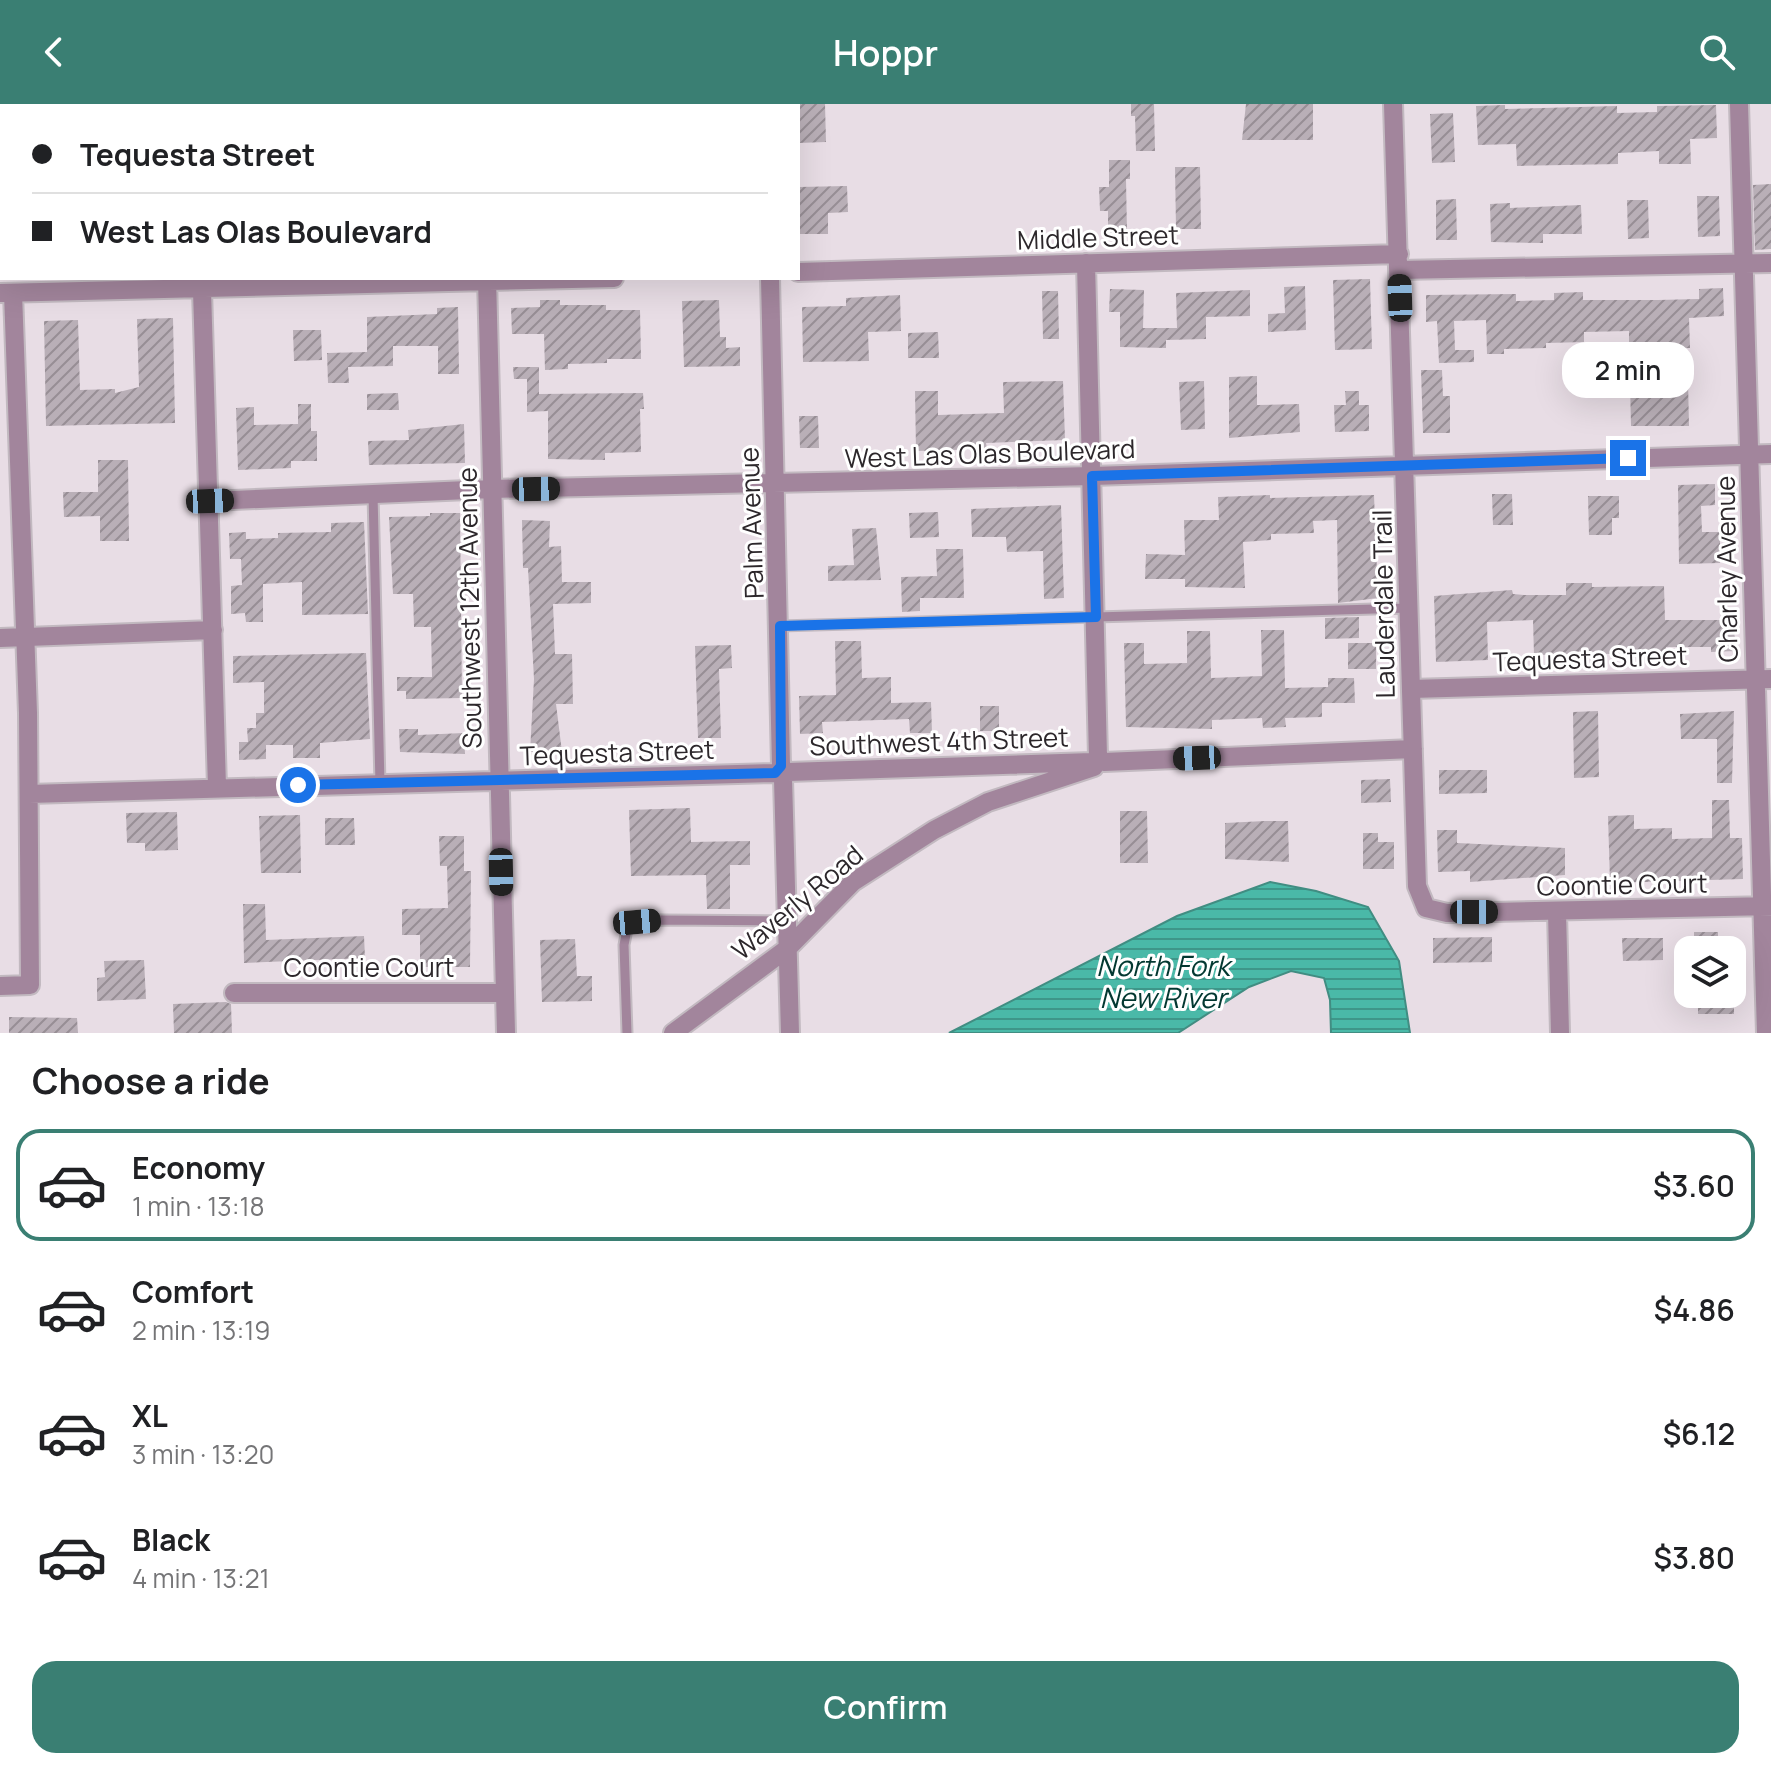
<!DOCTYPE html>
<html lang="en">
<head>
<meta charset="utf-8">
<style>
	:root { --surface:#fff; --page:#f2f2f2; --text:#202124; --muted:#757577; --line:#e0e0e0; --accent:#3a7f73 }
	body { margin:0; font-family:Manrope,sans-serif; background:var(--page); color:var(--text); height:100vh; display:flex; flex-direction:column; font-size:30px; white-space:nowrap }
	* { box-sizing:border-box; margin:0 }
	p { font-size:26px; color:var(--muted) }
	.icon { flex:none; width:44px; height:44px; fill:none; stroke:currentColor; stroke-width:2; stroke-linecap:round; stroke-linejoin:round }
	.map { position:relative; height:929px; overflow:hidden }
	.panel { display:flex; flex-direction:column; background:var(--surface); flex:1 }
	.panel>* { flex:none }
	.top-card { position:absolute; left:0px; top:0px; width:800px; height:176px; box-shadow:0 8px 32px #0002; display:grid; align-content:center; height:176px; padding:0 32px; background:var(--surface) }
	.buttons { position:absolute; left:1674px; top:832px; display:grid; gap:16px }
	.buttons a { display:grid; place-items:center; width:72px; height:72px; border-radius:16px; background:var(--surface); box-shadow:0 8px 32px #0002; font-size:40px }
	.end { position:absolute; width:36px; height:36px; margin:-18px; border:10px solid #1a73e8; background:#fff; box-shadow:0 0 0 4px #fff }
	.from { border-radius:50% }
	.bubble { position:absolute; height:56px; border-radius:24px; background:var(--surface); box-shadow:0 8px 32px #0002; font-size:26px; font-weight:600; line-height:56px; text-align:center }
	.car { position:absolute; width:24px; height:48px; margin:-24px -12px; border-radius:10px; box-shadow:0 0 6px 2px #0007; background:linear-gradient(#222 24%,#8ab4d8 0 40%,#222 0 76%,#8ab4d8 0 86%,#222 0) }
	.top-card b { display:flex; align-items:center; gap:28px; height:76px; font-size:30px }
	.top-card b+b { border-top:2px solid var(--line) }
	.top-card i { width:20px; height:20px; background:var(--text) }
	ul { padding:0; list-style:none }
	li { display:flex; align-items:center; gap:24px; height:112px; margin:0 16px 12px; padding:0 16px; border:4px solid transparent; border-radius:24px }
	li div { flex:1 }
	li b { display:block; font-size:30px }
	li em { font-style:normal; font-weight:600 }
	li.active { border-color:var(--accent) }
	li>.icon { width:72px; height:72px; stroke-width:1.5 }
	h2 { padding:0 32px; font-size:36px; line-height:96px }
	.button { display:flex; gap:16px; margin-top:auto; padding:16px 32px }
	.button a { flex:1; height:92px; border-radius:24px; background:var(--accent); color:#fff; font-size:32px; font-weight:600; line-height:92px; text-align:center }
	header { display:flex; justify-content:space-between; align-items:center; height:104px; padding:0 32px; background:var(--accent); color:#fff; font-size:36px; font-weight:600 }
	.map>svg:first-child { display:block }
	.water { fill:url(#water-rules); stroke:#418d82; stroke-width:2 }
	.building { fill:url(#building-hatch) }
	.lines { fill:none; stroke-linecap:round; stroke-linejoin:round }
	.lane-casing { stroke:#c2b9c0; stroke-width:13 }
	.street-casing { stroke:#c2b9c0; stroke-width:22 }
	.lane { stroke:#a2859c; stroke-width:9 }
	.street { stroke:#a2859c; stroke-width:18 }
	.route { stroke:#1a73e8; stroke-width:10 }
	.labels { text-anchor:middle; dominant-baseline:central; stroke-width:6; stroke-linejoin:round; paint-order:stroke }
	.street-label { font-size:26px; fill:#2c272b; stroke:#fff }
	.water-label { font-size:28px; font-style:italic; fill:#033831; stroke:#fff }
</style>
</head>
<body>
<header><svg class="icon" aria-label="back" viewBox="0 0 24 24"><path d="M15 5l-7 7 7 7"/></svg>Hoppr<svg class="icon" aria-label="search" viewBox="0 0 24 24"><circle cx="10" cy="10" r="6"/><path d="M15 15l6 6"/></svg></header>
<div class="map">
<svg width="1771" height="929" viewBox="0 0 1771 929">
	<defs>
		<pattern id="water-rules" width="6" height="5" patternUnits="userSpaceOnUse" patternTransform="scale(2)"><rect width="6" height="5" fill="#4ab9a8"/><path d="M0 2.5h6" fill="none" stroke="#3e9689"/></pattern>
		<pattern id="building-hatch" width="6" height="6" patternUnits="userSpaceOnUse" patternTransform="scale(2)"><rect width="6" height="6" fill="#b9afb7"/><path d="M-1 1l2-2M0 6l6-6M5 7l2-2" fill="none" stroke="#978e95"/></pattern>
	</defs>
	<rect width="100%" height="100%" fill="#e8dde5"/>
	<path class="water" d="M1270,778l46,9 52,16 31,54 11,72h-79l-1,-33 -6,-22 -33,-7 -42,16 -71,46h-229l228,-117z"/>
	<path class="building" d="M798,0h27l1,38 -28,1z
		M1131,0h23l1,47h-19l-1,-35h-4z
		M1246,0h67v36h-71z
		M1505,1v4l112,-3v7l40,-1v-6l59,-1 1,33 -27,1 1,25h-32v-13l-41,2v11l-101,2 -1,-22 -38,1 -2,-39z
		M1453,9l2,49 -23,1 -2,-49z
		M1109,56h21v19h-4l1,54h-19v-22h-8l-1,-24h10z
		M1175,63h25l1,62h-25z
		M1771,80v65l-16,1 -2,-65z
		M847,82l1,26 -20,1v21h-28l-1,-47z
		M1697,92h22l1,40 -22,1z
		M1456,95l1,41h-21v-40z
		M1627,96h21l1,38 -21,1z
		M1510,99v5l71,-3 1,29h-39v9l-52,-1 -1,-38z
		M1370,175l2,70 -37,1 -2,-70z
		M1305,182l1,44 -38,2v-18l17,-1 -1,-26z
		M1723,184l1,28 -35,2 1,30 -61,2v-19l-45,1v10l-38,1v5l-42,1v5h-17l-1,-34 -32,1 1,29h19v12l-35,1 -2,-42 -11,1v-27l90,-1v7l38,-1v-7l29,-1v8h75l41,-1v-10z
		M1110,185l34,1 -1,38h34l-1,-35 74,-3v26l-44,1v22l-40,1v8l-46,-1v-35h-11z
		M1042,187h16l1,48h-16z
		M900,191l1,36 -33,1 1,29 -66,1 -1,-55 44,-1v-8z
		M540,196h20v5h46v5h34l1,49h-34v4l-39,1v5l-23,1 -1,-36h-32l-1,-26 29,-1z
		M719,196l1,37h6v11l14,-1v19l-56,1 -2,-66z
		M458,203l1,67h-21v-28h-45v20l-45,1 1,16h-21l-1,-30 40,-1v-35l70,-3v-6z
		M173,214l2,105 -129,3 -2,-105 34,-1 2,70 35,-1v4l24,-6 -2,-68z
		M293,226h28l1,30 -28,1z
		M938,228l1,26h-31v-25z
		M513,263h26v27l104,-1 1,16h-4l1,43 -36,1v7l-57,-1v-48l-21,1v-33h-13z
		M1421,266h21l1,26h7v37h-27z
		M1257,272v29l42,-1 1,28 -71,6v-61z
		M1063,277l2,59 -79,3 1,6 -71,2 -1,-60h23v24l66,-2 -1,-31z
		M1204,277l1,48 -24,1 -2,-48z
		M1665,277h23l1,45h-58l-1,-43z
		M1345,287h14v14h10v26l-34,1 -1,-27h12z
		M398,289l1,17h-32v-16z
		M298,300h13v27h6v30h-26v7l-53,2 -2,-62 18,-1v18l44,-1z
		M799,312h19l1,32h-19z
		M464,320l1,39 -96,2 -1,-24 41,-1 -1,-10z
		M98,356h30l1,81h-29v-25l-36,1 -1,-25h35z
		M1715,380v21l-14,1 1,26h18v31l-41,1 -1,-79z
		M1492,390h20l1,31h-20z
		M1270,391v3l104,-3 4,103 -40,5 -1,-83 -24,1 1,12 -43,1v6l-28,2 2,46 -60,-1v-8h-40l1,-25 39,1 -1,-35h35l-1,-23z
		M1588,392h31v22h-7v17h-23z
		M1061,401l3,93 -20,1 -1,-48 -36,1 -1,-15h-34l-1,-28z
		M938,408l1,25 -29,1 -1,-25z
		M430,409h30l2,185 -56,1v-8h-9v-14h35l-1,-50h-17l-1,-33h-20l-4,-77 41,-1z
		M522,416l28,1 -1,26 12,-1 1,36h29v21l-38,1 2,50h17l1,50h-17l6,48h-32l4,-73 -6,-111h-5z
		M364,418l4,92 -66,1v-33l-39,2v38h-17l-1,-9 -14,1v-28l11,-1 -1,-26h-11l-1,-26 17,-1v7l32,-1v-5l53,-1v-9z
		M876,424l5,52 -53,1v-15l26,-1 -2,-36z
		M936,445h27l1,49h-44v13l-18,1 -1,-35 36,-1z
		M1566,479h26v4l72,-1 1,34h69l1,31 -24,1v-5h-45v6l-132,2 -1,-35 -46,2 1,38 -52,2 -2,-66 78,-6 1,4 11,1h42z
		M1359,513v21l-34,1v-21z
		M1261,526h23l1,58 43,-1v-9h26l1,25h-33v14l-37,1 1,9 -23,1 -1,-10 -50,2v9l-86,-2 -2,-84h20v21l43,-1v-32h23l1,47 51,-2z
		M835,537h26l1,37 29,-1v26l40,-1 1,31h-22l-1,-14 -87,3 1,11 -23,1 -1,-38 37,-1z
		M1348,539h28v26h-28z
		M731,541l1,23 -13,1 2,69h-23l-3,-92z
		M366,549l4,86 -50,4v15h-27v-13h-27v14l-27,1v-18h9l-1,-14h9v-15h8v-31l-31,1v-27z
		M980,602h19v25h-19z
		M1598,607l1,66 -25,1 -1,-66z
		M1734,607l-2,72h-15v-44h-36l-1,-25z
		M399,625h19v6l46,-2 1,21 -65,-2z
		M1439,666h48v23l-48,1z
		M1390,675l1,23 -30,1v-23z
		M1712,696h17l1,38h12l1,41 -133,4 -2,-67 26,-1v14l38,-1v11l40,-1z
		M690,704l1,34 59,-1v24h-20v44h-23l-1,-34 -75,1 -2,-66z
		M1120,707h27l1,52h-28z
		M177,708l1,38 -33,1v-8h-18l-1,-30z
		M300,711l1,58h-40l-2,-57z
		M325,714h29l1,27h-30z
		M1265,717h23l1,41 -64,-3v-36z
		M1437,726h20v13l108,5v27l-95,7v-11l-32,1z
		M1363,729h15v9h16v27h-31z
		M439,732h25v35h7l-1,96h-50v-32h-18v-26l46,-1 -1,-42h-7z
		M243,800h22l1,36 98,-4 1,22 -121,5z
		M1694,828h24v18h-24z
		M1492,833v25l-59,1v-25z
		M1622,834h41v22l-40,1z
		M575,835l2,37h15v25l-50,1 -2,-62z
		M144,856l2,39 -49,2v-23l8,-1 -1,-16z
		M1698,890h36v20h-36z
		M226,898l5,2 1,29h-58l-1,-29z
		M9,913l68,1 1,15h-69z"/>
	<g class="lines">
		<defs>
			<path id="lane" d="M70,0l1,2
				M0,11h2
				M0,98h2
				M373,390l7,290
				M780,522l629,-18
				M627,929l-3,-88 4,-21 33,-4 127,1"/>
			<path id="street" d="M482,0v2
				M764,0v2
				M1393,0l24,782 9,22 21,5 324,-7
				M1739,0l27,929
				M1086,159l12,494
				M1399,166l372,-7
				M798,168l601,-18
				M487,174l19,755
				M770,174l11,488
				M202,186l15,497
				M0,189l614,-15
				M210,397l282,-12 600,-13 679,-22
				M0,534l213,-8
				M1411,585l360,-10
				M1104,658l309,-13
				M788,668l304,-10
				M783,675l7,254
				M29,690l746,-21
				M1557,808l3,121
				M0,882l30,-1 -2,-272 -15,-420
				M234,889h269
				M673,929l115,-85 65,-66 81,-52 54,-28 106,-35"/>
		</defs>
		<use href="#lane" class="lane-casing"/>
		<use href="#street" class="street-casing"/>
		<use href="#lane" class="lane"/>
		<use href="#street" class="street"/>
	</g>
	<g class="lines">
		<path class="route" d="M298,681l477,-12 6,-7 -1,-140 316,-9 -4,-141 536,-18"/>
	</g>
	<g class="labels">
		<g class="street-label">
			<text transform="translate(1098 133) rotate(-2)">Middle Street</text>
			<text transform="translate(990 349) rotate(-2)">West Las Olas Boulevard</text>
			<text transform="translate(751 419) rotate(-92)">Palm Avenue</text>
			<text transform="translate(1726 465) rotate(-91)">Charley Avenue</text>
			<text transform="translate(1383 500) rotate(-91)">Lauderdale Trail</text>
			<text transform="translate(469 504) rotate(-91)">Southwest 12th Avenue</text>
			<text transform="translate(1590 554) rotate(-2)">Tequesta Street</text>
			<text transform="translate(939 637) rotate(-2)">Southwest 4th Street</text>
			<text transform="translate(617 648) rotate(-2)">Tequesta Street</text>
			<text transform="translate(1622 780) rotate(-1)">Coontie Court</text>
			<text transform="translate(797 798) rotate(-40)">Waverly Road</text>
			<text x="369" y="863">Coontie Court</text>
		</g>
		<g class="water-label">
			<text x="1163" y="861">North Fork<tspan x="1163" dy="32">New River</tspan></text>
		</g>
	</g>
</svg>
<div class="buttons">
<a><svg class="icon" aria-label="layers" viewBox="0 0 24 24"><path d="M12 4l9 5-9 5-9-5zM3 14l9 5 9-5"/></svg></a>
</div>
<i class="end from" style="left:298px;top:681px"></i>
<i class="end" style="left:1628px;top:354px"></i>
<div class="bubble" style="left:1562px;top:238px;width:132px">2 min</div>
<i class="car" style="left:1400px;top:194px;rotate:358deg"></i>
<i class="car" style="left:536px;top:385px;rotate:89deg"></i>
<i class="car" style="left:210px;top:397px;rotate:88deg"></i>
<i class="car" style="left:1197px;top:654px;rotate:268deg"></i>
<i class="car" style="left:501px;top:768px;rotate:179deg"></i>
<i class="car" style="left:1474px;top:808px;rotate:90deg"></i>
<i class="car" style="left:637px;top:818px;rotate:85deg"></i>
<div class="top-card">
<b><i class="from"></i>Tequesta Street</b>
<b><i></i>West Las Olas Boulevard</b>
</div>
</div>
<section class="panel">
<h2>Choose a ride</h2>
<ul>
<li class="active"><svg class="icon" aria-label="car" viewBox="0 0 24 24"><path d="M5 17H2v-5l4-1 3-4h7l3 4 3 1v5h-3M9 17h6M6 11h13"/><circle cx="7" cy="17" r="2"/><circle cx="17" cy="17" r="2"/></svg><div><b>Economy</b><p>1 min · 13:18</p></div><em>$3.60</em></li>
<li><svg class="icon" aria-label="car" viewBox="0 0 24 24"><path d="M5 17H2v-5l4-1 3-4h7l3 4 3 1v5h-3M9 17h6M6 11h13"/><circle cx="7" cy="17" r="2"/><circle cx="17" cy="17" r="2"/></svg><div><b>Comfort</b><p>2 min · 13:19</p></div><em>$4.86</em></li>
<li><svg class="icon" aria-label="car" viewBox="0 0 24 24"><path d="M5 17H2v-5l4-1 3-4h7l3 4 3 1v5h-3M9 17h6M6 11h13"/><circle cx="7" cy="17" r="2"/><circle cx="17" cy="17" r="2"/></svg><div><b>XL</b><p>3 min · 13:20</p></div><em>$6.12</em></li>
<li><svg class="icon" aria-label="car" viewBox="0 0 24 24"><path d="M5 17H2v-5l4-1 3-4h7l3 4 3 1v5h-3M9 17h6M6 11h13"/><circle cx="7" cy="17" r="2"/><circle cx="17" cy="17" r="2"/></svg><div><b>Black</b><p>4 min · 13:21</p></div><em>$3.80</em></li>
</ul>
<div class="button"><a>Confirm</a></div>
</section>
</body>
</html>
